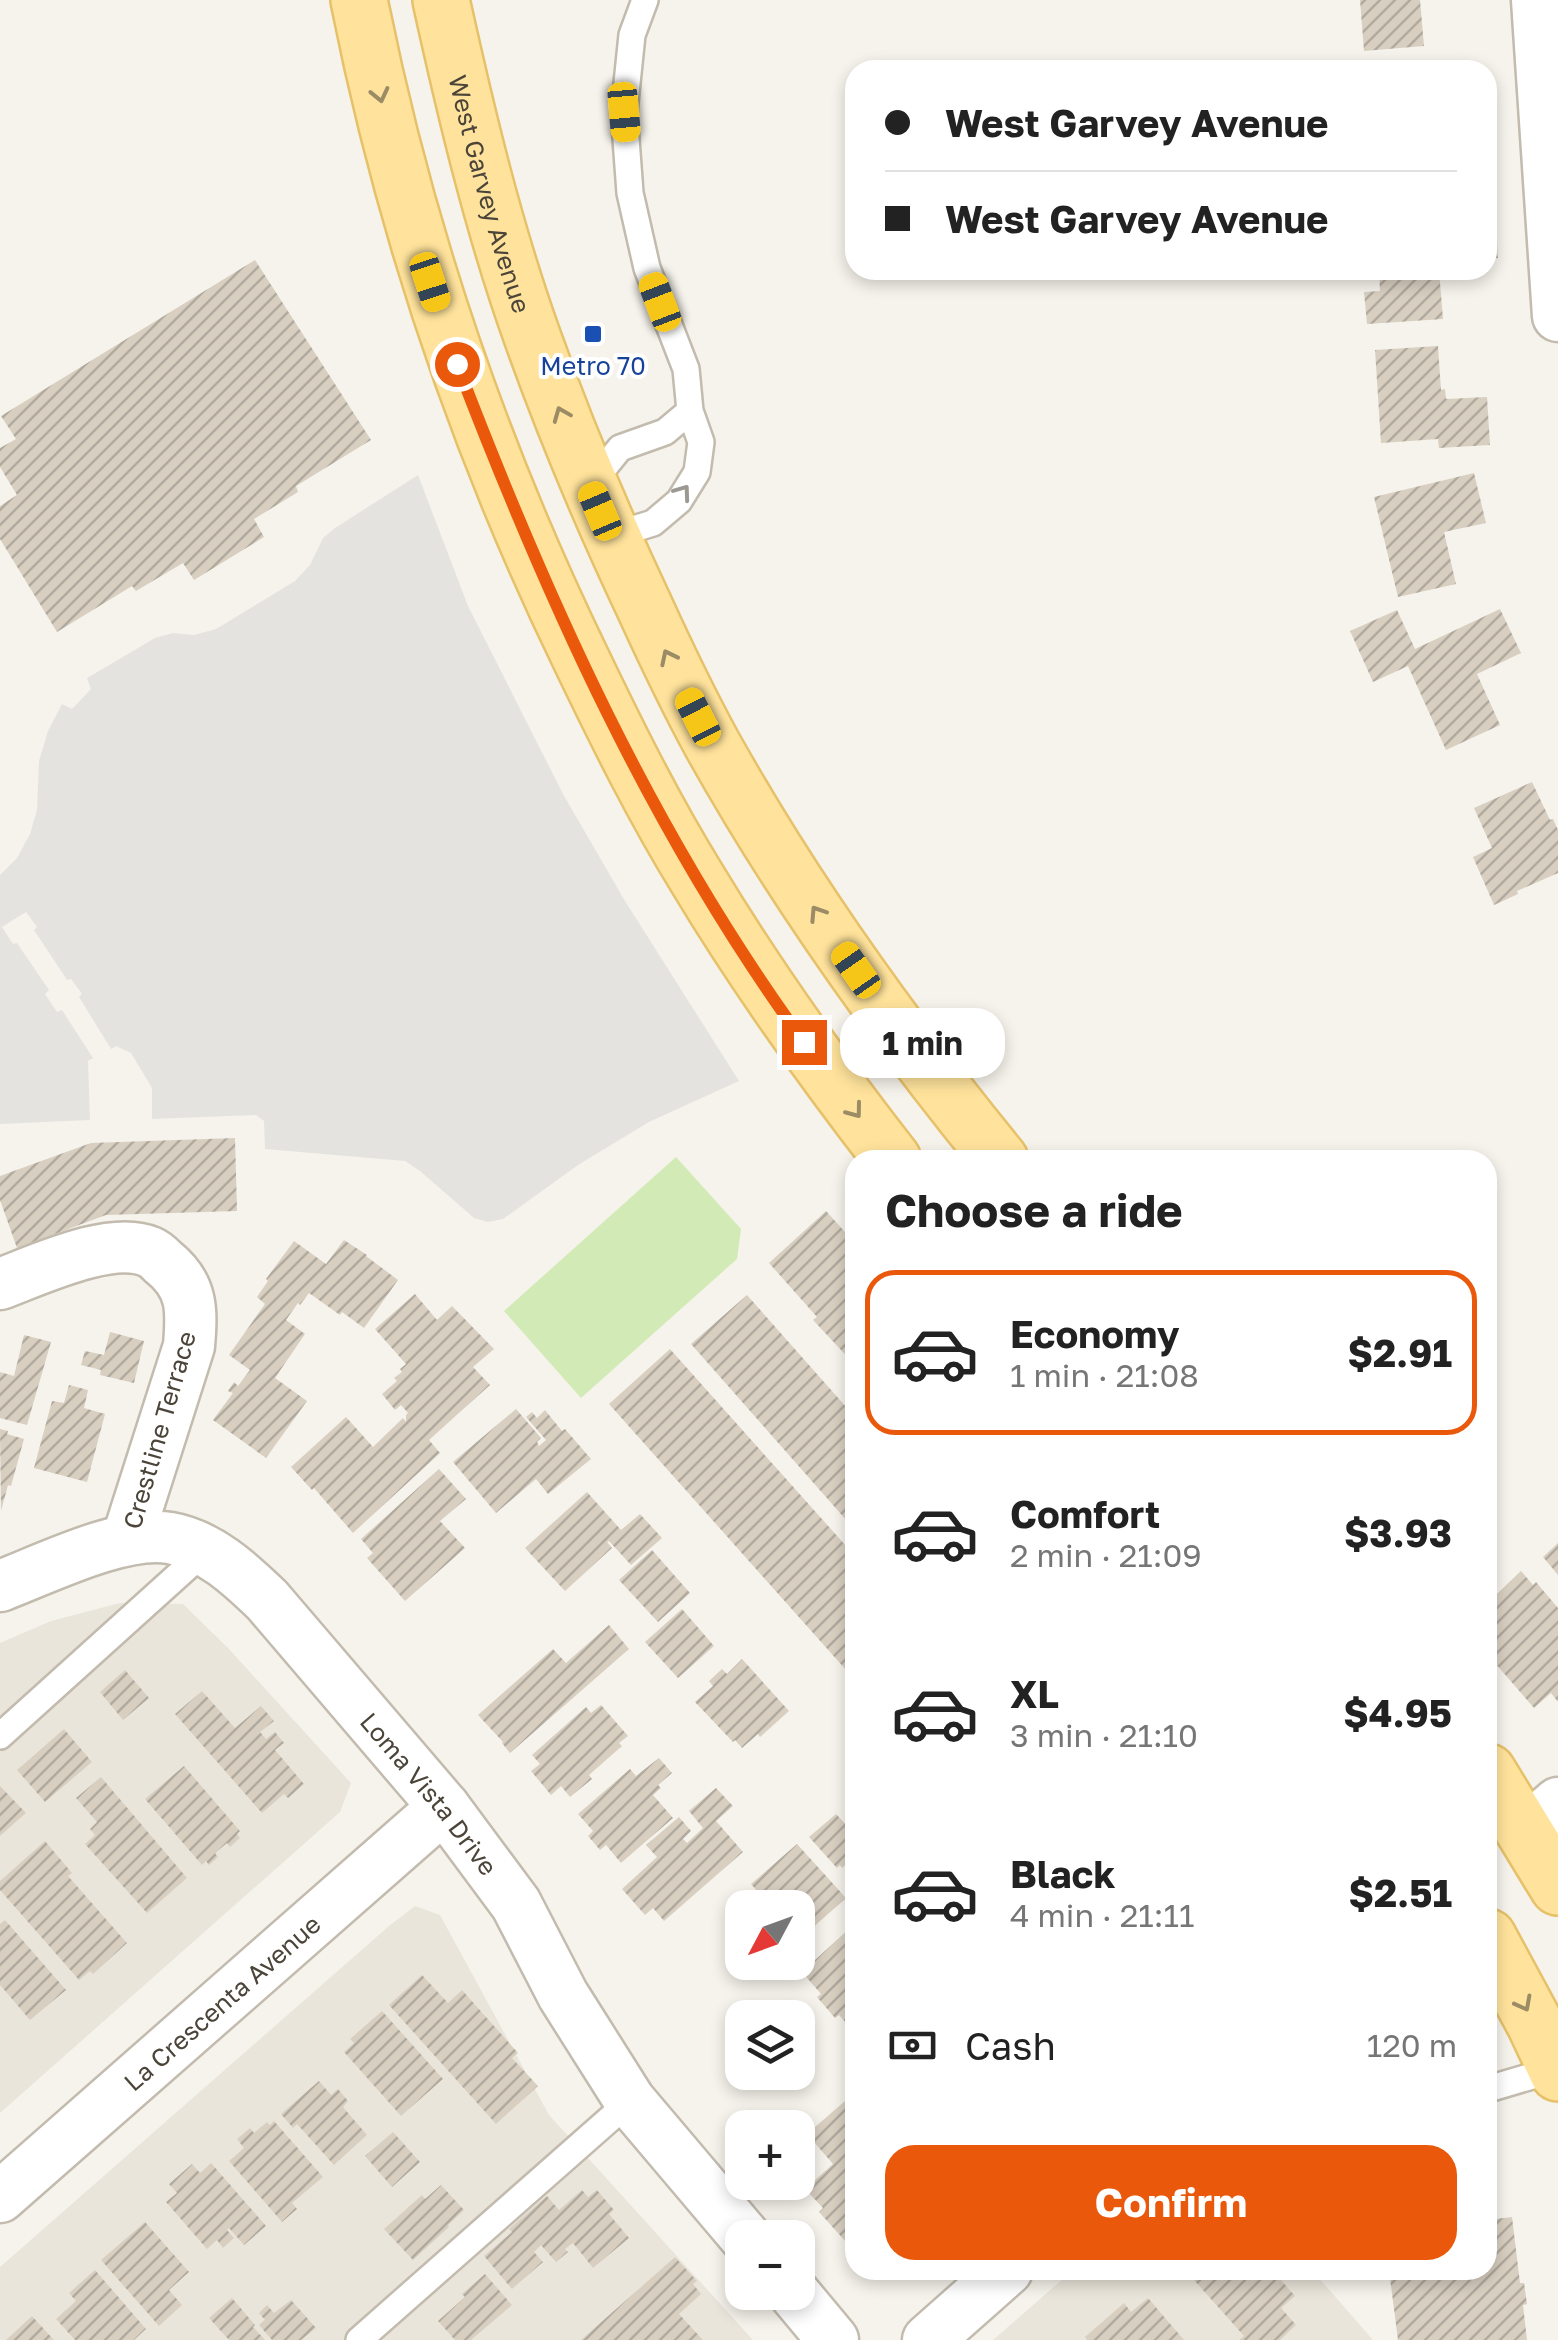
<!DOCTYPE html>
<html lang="en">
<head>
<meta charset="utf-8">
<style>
	:root { --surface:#fff; --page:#f2f2f2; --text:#222; --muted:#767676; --line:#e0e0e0; --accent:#ea580c }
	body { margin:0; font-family:"Golos Text",sans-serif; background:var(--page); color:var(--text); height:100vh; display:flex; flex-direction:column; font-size:38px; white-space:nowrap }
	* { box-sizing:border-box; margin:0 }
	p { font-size:32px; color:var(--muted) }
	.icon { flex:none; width:55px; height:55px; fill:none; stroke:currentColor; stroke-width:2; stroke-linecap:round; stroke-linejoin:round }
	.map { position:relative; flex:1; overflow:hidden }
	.side { position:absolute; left:845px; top:1150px; width:652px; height:1130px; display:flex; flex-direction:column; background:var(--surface); border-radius:30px; box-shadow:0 5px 15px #0003 }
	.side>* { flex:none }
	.guide { position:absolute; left:845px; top:60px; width:652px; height:220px; border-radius:30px; box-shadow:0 5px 15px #0003; display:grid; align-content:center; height:220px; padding:0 40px; background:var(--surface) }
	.needle { width:65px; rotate:229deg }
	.buttons { position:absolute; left:725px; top:1890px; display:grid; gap:20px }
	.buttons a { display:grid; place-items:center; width:90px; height:90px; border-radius:20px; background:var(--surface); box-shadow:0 5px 15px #0003; font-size:50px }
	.end { position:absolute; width:45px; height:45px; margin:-22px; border:12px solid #ea580c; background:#fff; box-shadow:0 0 0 5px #fff }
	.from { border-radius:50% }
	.bubble { position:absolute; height:70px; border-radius:30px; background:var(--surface); box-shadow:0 5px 15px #0003; font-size:32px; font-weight:700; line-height:70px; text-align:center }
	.car { position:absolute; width:30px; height:60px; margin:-30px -15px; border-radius:12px; box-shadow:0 0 8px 2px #0007; background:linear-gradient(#f5c518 24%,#345 0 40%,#f5c518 0 76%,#345 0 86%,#f5c518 0) }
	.guide b { display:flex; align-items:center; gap:35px; height:95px; font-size:38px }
	.guide b+b { border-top:2px solid var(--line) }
	.guide i { width:25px; height:25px; background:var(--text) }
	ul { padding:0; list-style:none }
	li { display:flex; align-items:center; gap:30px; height:165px; margin:0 20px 15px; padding:0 20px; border:5px solid transparent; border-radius:30px }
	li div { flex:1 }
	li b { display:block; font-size:38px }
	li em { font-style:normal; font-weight:700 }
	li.on { border-color:var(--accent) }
	li>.icon { width:90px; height:90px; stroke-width:1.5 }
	h2 { padding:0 40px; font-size:45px; line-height:120px }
	.pay { display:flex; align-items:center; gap:25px; height:110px; padding:0 40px; font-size:38px }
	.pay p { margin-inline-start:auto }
	.button { display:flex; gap:20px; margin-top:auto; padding:20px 40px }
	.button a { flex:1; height:115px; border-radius:30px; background:var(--accent); color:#fff; font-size:40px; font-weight:700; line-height:115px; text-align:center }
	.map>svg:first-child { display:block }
	.residential { fill:#eae5da }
	.green { fill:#d2eab5 }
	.parking { fill:#e5e3e0 }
	.building { fill:url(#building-hatch) }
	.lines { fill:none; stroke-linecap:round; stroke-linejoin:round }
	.service-casing { stroke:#c2bbae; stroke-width:30 }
	.minor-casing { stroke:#c2bbae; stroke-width:55 }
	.primary-casing { stroke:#e6c16a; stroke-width:60 }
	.service { stroke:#fff; stroke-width:25 }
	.minor { stroke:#fff; stroke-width:50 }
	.primary { stroke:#ffe39c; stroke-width:55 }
	.oneway { stroke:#9c8c66 }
	.oneway2 { stroke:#9c9892 }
	.route { stroke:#ea580c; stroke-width:12 }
	.transit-dot { fill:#1a4fb4; stroke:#fff; stroke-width:4 }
	.labels { text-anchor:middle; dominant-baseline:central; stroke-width:8; stroke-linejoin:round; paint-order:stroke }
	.street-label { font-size:25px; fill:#4b4439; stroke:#fff }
	.transit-label { font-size:25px; fill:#164399; stroke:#fff }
</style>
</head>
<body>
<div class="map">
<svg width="1558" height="2340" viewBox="0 0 1558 2340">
	<defs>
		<pattern id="building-hatch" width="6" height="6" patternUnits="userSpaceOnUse" patternTransform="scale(2.5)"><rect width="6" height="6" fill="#d8cfc1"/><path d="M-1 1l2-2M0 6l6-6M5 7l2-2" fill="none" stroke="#b1aa9e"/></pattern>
	</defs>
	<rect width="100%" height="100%" fill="#f6f3ec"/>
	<path class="residential" d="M120,1603l63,1 45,44 123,135 -11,29 -340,301v-470l51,-22z
		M415,1906l25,9 109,200 204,225h-753v-73l389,-341z
		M1073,2270h239l61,70h-380z"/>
	<path class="green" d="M676,1157l65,72 -4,30 -156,139 -77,-87z"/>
	<path class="parking" d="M418,475l50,131 95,188 62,107 114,180 -90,41 -71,43 -75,54 -15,3 -14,-4 -54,-47 -15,-10 -140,-12 -1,-28 -8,-6 -104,4v-31l-21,-35 -15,-7 -5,3 -32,-52 3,-3 -11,-15 -4,1 -33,-50 3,-3 -11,-15 -24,15 11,17 4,-1 32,47 -4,4 12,18 5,-2 31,48 -5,3 2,59 -90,4v-249l17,-17 13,-24 7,-24 2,-49 9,-30 14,-27 10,5 19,-20 -4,-11 68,-40 18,-5 21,2 22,-6 79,-48 15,-16 13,-27 12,-10z"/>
	<path class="building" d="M1360,0h60l4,46 -60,5z
		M1488,209h7l3,49 -10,1z
		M255,260l116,180 -75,46 2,6 -44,27 10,18 -70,43 -11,-17 -47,28 -4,-5 -75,46 -57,-93v-33l17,-11 -17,-28v-19l16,-9 -15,-23z
		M1379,270h60l4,49 -76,5 -3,-32 16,-1z
		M1438,346l3,44 4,-1 1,10 41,-2 3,48 -51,3 -1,-9 -57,4 -6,-93z
		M1474,473l12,50 -42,9 12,52 -58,13 -24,-100z
		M1500,609l21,44 -44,21 23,51 -54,25 -38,-84 -35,16 -23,-51 47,-21 18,39z
		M1532,782l18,38 3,-1 5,11v43l-41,18 1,3 -24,11 -21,-48 19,-9 -18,-40z
		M235,1138l2,73 -131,4 -89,33 -17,-48v-24l91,-33z
		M826,1211l29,32v122l-42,-45 4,-3 -48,-54z
		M344,1240l23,15 -1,1 32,24 -34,48 -22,-16 -2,3 -31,-22 -9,12 -2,-2 -12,17 19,14 -30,44 32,23 -41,57 -53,-38 20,-27 -5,-2 6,-9 4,4 12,-16 -21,-15 36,-51 -8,-7 11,-16 -2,-2 28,-38 32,23z
		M415,1294l22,26 15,-14 42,43 -21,18 17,18 -61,55 11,13 -87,80 -39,-45 -2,2 -21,-23 55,-50 27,30 30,-29 3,4v-7l2,-2 -7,-8 -6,5 -13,-16 15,-13 -3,-3 8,-6 -2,-3 6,-5 -31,-35z
		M747,1295l108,122v113l-164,-186z
		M110,1332l34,9 -10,42 -34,-8 1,-5 -20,-5 4,-14 19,4z
		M24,1335l27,7 -24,83 -27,-7v-46l14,4z
		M670,1349l185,207v124l-246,-276z
		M69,1385l19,5 -4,18 21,6 -18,68 -53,-14 18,-67 12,2z
		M516,1409l25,29 -4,4 2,4 7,-6 -20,-23 6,-5 5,6 8,-8 17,21 3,-2 26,30 -43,35 -12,-15 -40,34 -43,-51z
		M0,1429l8,2 -1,3 17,5 -13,47 -3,-1 -7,26z
		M439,1469l27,30 -26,22 25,27 -60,53 -38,-43 6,-5 -12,-14z
		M587,1492l34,38 19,-16 22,24 -31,27 -22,-24 -2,1 5,6 -47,43 -40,-43z
		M1558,1543v32l-15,-18z
		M652,1550l38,43 -32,29 -39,-42z
		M1521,1571l12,14 3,-3 22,26v94l-7,-9 -17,15 -46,-53v-52z
		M682,1609l32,37 -36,32 -33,-36z
		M609,1625l20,24 -119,104 -8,-10 1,-1 -25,-27 75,-66 13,14z
		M742,1659l47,52 -29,26 -2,-3 -16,14 -7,-8 -2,2 -38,-40 18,-16 -4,-5 13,-12 5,5z
		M125,1670l24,28 -26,22 -23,-28z
		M202,1691l33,37 26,-22 13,15 -14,11 6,7 9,-7 9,11 -9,7 29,34 -16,14 -4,-4 -22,19 -87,-99z
		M601,1705l27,31 -9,7 3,3 -33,29 3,4 -22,18 -9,-11 -10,9 -20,-24 9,-7 -8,-9 54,-48 5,6z
		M64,1729l28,33 -47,40 -28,-32z
		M659,1758l13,15 -14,12 3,3 -8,7 20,23 -52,45 -15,-18 -6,5 -12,-14 5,-5 -15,-17 52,-45 6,7z
		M184,1766l56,65 -3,3 3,4 -10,9 -3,-4 -12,10 3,4 -9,8 -3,-4 -4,4 -57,-66z
		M101,1777l86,101 -40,35 -62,-69 10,-9 -5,-6 7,-7 -21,-24z
		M0,1786l26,27 -26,23z
		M716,1788l17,18 -17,15 27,31 -79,69 -11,-13 -8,7 -23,-26 35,-32 -11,-12 33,-28 12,14 -8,8 4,4 16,-15 -14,-17z
		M836,1814l19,20v23l-13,11 -2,-3 -3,3 -28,-31z
		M45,1841l27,32 -4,3 59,67 -34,31 -3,-3 -11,9 -79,-90v-9z
		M797,1844l49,54 -46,41 -2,-3v-28h-41l8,-8 -14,-16z
		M5,1920l61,70 -36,30 -30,-35v-61z
		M850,1928l5,6v99l-16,-18 -4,3 -18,-21 4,-3 -19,-22z
		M422,1975l26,28 14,-13 56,63 -6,5 26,28 -42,38 -107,-119z
		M382,2011l61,68 -42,37 -57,-64 10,-9 -4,-4z
		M319,2081l12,14 7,-6 10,12 -5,6 24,28 -33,30 -37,-41 -4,4 -12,-14z
		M845,2101l10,11v140l-36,-40 4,-4 -18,-19 28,-25 -26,-30z
		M274,2121l49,56 -31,26 5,6 -15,13 -53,-61 15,-13 -7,-9 13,-11 4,5 13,-11 3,3z
		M393,2132l27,30 -28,25 -27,-31z
		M211,2163l55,63 -22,19 -15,-17 -2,2 7,8 -11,10 -6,-8 -10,9 -41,-47 11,-9 -8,-9 23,-20 8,9z
		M441,2185l23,25 -16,15 1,2 -36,33 -29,-31 38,-34 3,4z
		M582,2190l6,7 9,-7 17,20 -5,4 20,24 -36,30 -20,-25 -8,6 3,3 -12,10 -15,-17 -7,7 9,10 -31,27 -28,-33 28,-24 -3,-3 38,-33 12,14z
		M1512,2217l8,66h4l3,21 -4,1 4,35h-129l-8,-62 31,-4v-4h67v-50z
		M145,2222l44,50 -20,18 13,15 -23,21 -58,-66z
		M675,2257l22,24 -4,3 8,10 -22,20 24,26h-122z
		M95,2270l51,59 -12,11h-59l-19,-21 20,-18 -7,-8z
		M1185,2270h87l23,26 -14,12 15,17 -16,15h-41l5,-4z
		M485,2274l27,31 -41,35h-16l-17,-19 27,-24 -3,-3z
		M232,2298l23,27 -2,2 12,13h-36l-20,-22z
		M1148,2298l36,42h-97l-2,-3 39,-34 7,9z
		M291,2300l25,28 -15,12h-29l-13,-15 6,-5 -6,-7 8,-8 7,8z
		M32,2316l22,24h-48z"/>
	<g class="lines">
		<defs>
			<path id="service" d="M590,485l30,-37 45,-16 25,-21
				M611,536l42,-13 26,-22 18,-29 4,-30 -11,-31 -4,-42 -39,-101 -17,-75 -6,-81 8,-77 13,-35
				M0,1736l205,-185
				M1488,2089l68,-20
				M359,2340l271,-239"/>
			<g id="minor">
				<path d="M1537,0l21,316"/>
				<path d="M0,1284c38,-14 111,-49 150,-32 5,2 9,6 13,10 30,24 29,48 26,84l-62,194"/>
				<path id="s1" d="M0,1586c45,-17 122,-56 170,-48 39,7 70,36 97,62l177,207 72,97 47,91 67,106 116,137"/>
				<path d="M1526,1831l32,-28"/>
				<path id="s2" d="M0,2197l444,-390"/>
				<path d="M793,2292l40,48"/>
				<path d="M928,2340l79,-70"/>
			</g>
			<g id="primary">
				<path d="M359,0c46,231 119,447 222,659 36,75 73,150 117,221 59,98 125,190 195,280"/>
				<path id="s3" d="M441,0c25,113 52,227 91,336 33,93 71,183 113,272 21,46 43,92 67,136 82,147 181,285 288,416"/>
				<path d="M1488,1772l70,115"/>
				<path d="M1488,1937l47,87 23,49"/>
			</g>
		</defs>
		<use href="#service" class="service-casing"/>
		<use href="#minor" class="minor-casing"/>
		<use href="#primary" class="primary-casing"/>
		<use href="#service" class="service"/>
		<use href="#minor" class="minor"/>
		<use href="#primary" class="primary"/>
	</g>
	<defs><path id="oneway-chevron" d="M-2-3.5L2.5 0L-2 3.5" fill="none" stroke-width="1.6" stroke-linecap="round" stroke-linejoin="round" transform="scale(2.5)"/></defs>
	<g class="oneway">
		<use href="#oneway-chevron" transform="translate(380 95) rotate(77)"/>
		<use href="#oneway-chevron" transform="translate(561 414) rotate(-112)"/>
		<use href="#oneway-chevron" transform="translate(668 657) rotate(-116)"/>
		<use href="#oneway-chevron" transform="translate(817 913) rotate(-123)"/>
		<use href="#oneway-chevron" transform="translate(855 1111) rotate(53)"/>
		<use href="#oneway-chevron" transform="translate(1524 2004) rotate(62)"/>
	</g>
	<use class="oneway2" href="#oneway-chevron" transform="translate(683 492) rotate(-54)"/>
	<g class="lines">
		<path class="route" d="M457,364c91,238 196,471 347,678"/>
	</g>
	<rect class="transit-dot" x="583" y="324" width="20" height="20" rx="5"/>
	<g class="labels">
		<g class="street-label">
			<text stroke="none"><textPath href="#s3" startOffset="200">West Garvey Avenue</textPath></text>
			<text transform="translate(159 1430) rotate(-74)">Crestline Terrace</text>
			<text stroke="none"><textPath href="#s1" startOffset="548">Loma Vista Drive</textPath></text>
			<text stroke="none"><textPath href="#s2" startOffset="295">La Crescenta Avenue</textPath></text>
		</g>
		<g class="transit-label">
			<text x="593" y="365">Metro 70</text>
		</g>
	</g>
</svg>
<div class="buttons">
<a><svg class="needle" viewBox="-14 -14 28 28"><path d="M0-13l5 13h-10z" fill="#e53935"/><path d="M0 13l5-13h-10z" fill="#767676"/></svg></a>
<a><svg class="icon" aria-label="layers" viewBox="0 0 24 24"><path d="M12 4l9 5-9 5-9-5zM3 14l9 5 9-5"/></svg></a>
<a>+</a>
<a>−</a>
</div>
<i class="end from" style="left:457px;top:364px"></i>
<i class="end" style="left:804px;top:1042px"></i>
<div class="bubble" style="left:840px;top:1008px;width:165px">1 min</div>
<i class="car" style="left:624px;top:112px;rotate:175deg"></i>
<i class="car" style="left:430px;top:282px;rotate:162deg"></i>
<i class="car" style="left:660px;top:302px;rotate:339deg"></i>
<i class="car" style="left:600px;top:511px;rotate:337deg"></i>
<i class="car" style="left:698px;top:717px;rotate:333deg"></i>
<i class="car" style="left:856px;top:970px;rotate:325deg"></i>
<div class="guide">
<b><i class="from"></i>West Garvey Avenue</b>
<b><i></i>West Garvey Avenue</b>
</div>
<section class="side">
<h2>Choose a ride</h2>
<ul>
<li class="on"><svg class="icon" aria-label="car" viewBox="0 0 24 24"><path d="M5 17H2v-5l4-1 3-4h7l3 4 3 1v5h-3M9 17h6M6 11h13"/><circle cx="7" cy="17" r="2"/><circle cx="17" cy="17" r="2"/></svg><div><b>Economy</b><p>1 min · 21:08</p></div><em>$2.91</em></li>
<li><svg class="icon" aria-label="car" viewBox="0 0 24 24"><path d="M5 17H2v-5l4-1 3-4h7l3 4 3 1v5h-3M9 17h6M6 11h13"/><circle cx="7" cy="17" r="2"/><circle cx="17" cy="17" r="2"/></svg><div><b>Comfort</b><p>2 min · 21:09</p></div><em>$3.93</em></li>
<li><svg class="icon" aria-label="car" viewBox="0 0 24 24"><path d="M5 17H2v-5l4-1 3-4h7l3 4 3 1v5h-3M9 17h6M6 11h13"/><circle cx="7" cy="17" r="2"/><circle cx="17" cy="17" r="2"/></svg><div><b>XL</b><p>3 min · 21:10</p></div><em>$4.95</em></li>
<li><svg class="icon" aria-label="car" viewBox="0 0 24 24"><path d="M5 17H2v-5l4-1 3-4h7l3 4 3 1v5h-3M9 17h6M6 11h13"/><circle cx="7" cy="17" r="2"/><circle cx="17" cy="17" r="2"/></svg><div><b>Black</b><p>4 min · 21:11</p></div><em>$2.51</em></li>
</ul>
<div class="pay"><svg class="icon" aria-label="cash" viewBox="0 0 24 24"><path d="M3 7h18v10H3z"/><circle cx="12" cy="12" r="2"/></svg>Cash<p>120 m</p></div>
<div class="button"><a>Confirm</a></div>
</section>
</div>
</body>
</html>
